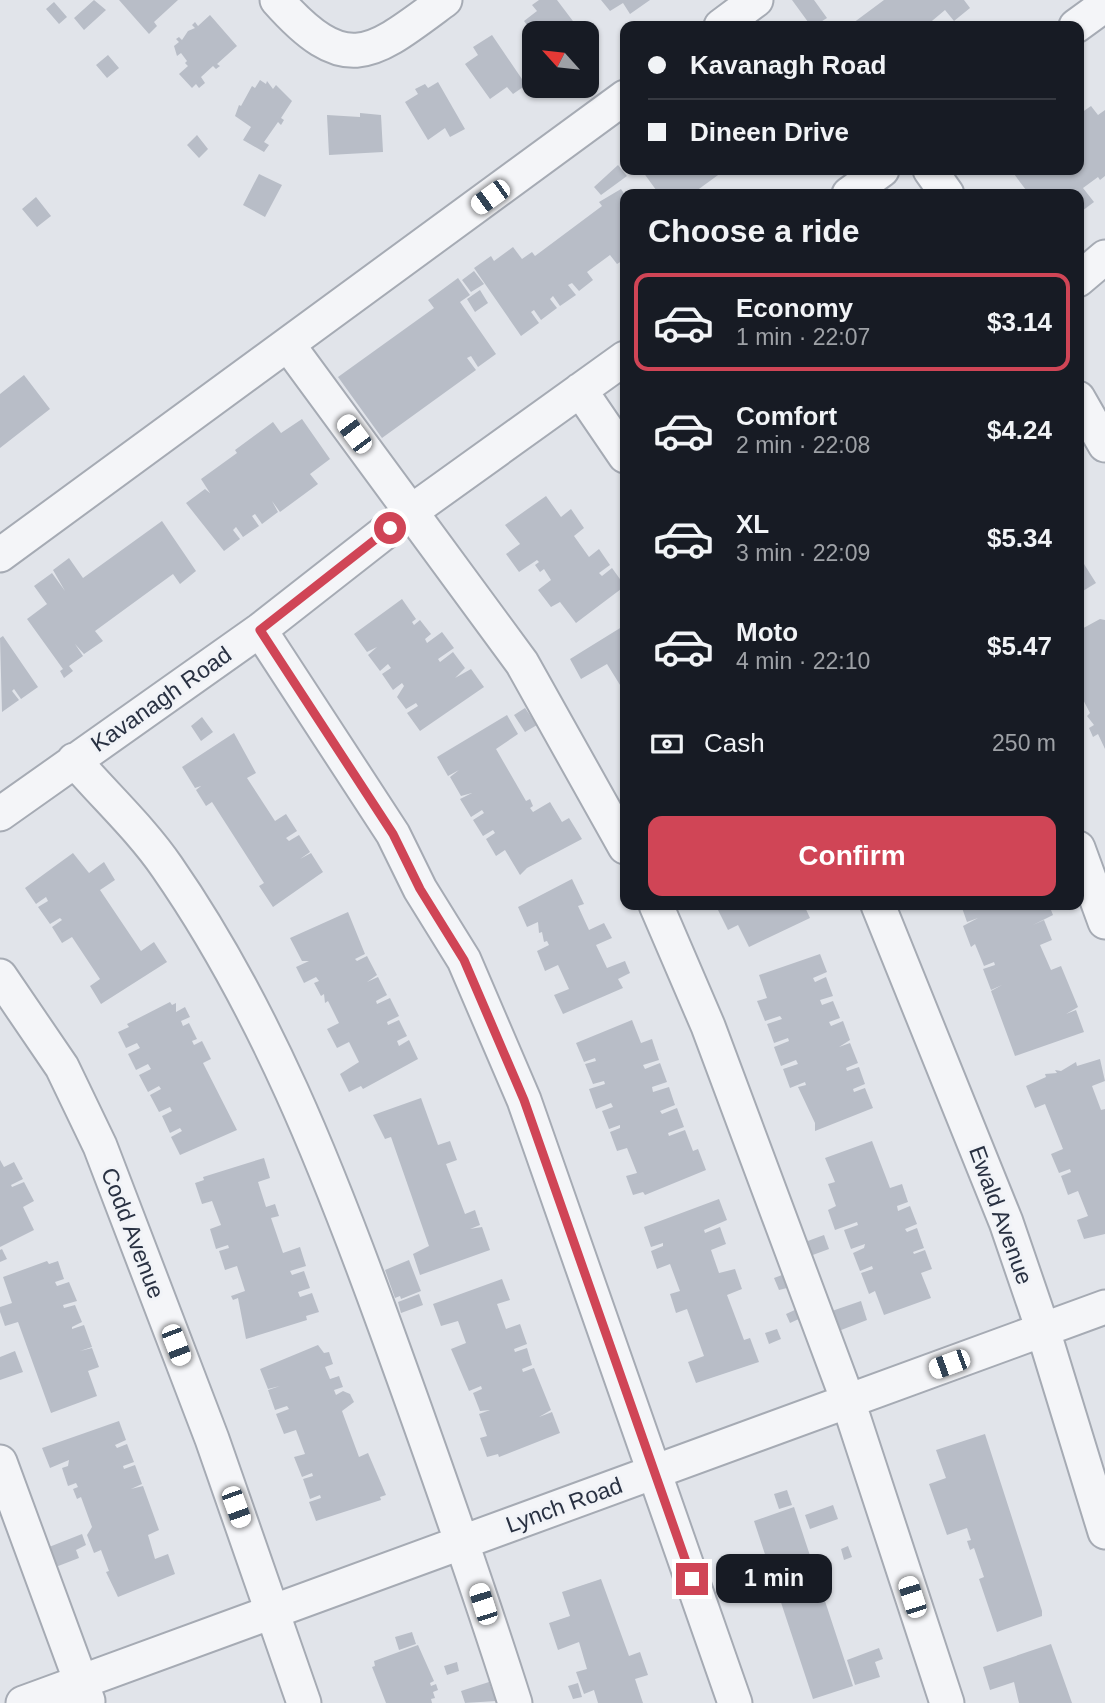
<!DOCTYPE html>
<html lang="en">
<head>
<meta charset="utf-8">
<style>
	:root { --surface:#171b24; --page:#20242c; --text:#f1f3f6; --muted:#9ea1a6; --line:#363941; --accent:#d04556 }
	body { margin:0; font-family:Helvetica,sans-serif; background:var(--page); color:var(--text); height:100vh; display:flex; flex-direction:column; font-size:26px; white-space:nowrap }
	* { box-sizing:border-box; margin:0 }
	p { font-size:23px; color:var(--muted) }
	.icon { flex:none; width:38px; height:38px; fill:none; stroke:currentColor; stroke-width:2; stroke-linecap:round; stroke-linejoin:round }
	.map { position:relative; flex:1; overflow:hidden }
	.side { position:absolute; left:620px; top:189px; width:464px; height:721px; display:flex; flex-direction:column; background:var(--surface); border-radius:14px; box-shadow:0 2px 5px #0004 }
	.side>* { flex:none }
	.banner { position:absolute; left:620px; top:21px; width:464px; height:154px; border-radius:14px; box-shadow:0 2px 5px #0004; display:grid; align-content:center; height:154px; padding:0 28px; background:var(--surface) }
	.needle { width:46px; rotate:297deg }
	.controls { position:absolute; left:522px; top:21px; display:grid; gap:14px }
	.controls a { display:grid; place-items:center; width:77px; height:77px; border-radius:14px; background:var(--surface); box-shadow:0 2px 5px #0004; font-size:35px }
	.end { position:absolute; width:32px; height:32px; margin:-16px; border:9px solid #d04556; background:#fff; box-shadow:0 0 0 4px #fff }
	.from { border-radius:50% }
	.bubble { position:absolute; height:49px; border-radius:14px; background:var(--surface); box-shadow:0 2px 5px #0004; font-size:23px; font-weight:700; line-height:49px; text-align:center }
	.car { position:absolute; width:21px; height:42px; margin:-21px -10px; border-radius:9px; box-shadow:0 0 5px 2px #0007; background:linear-gradient(#fff 24%,#345 0 40%,#fff 0 76%,#345 0 86%,#fff 0) }
	.banner b { display:flex; align-items:center; gap:24px; height:66px; font-size:26px }
	.banner b+b { border-top:2px solid var(--line) }
	.banner i { width:18px; height:18px; background:var(--text) }
	ul { padding:0; list-style:none }
	li { display:flex; align-items:center; gap:21px; height:98px; margin:0 14px 10px; padding:0 14px; border:4px solid transparent; border-radius:14px }
	li div { flex:1 }
	li b { display:block; font-size:26px }
	li em { font-style:normal; font-weight:700 }
	li.active { border-color:var(--accent) }
	li>.icon { width:63px; height:63px; stroke-width:1.5 }
	h2 { padding:0 28px; font-size:32px; line-height:84px }
	.pay { display:flex; align-items:center; gap:18px; height:77px; padding:0 28px; font-size:26px }
	.pay p { margin-inline-start:auto }
	.action { display:flex; gap:14px; margin-top:auto; padding:14px 28px }
	.action a { flex:1; height:80px; border-radius:14px; background:var(--accent); color:#fff; font-size:28px; font-weight:700; line-height:80px; text-align:center }
	.map>svg:first-child { display:block }
	.building { fill:#b8bdc7 }
	.lines { fill:none; stroke-linecap:round; stroke-linejoin:round }
	.minor-casing { stroke:#a6abb4; stroke-width:37 }
	.minor { stroke:#f4f5f8; stroke-width:33 }
	.route { stroke:#d04556; stroke-width:9 }
	.labels { text-anchor:middle; dominant-baseline:central; stroke-width:6; stroke-linejoin:round; paint-order:stroke }
	.street-label { font-size:23px; fill:#293142; stroke:#f1f3f7 }
</style>
</head>
<body>
<div class="map">
<svg width="1105" height="1703" viewBox="0 0 1105 1703">
	<rect width="100%" height="100%" fill="#e1e4ea"/>
	<path class="building" d="M94,0l12,10 -22,20 -10,-12z
		M119,0h59l-24,22 3,4 -8,8z
		M539,0h18l25,33h-49l-9,-12 13,-10 -5,-6z
		M601,0h49l-20,14 -7,-11 -13,8z
		M792,0h22l13,18 -8,5 3,3h-11z
		M884,0h80l6,8 -16,13 -9,-11 -19,16h-77z
		M54,2l13,15 -8,7 -13,-15z
		M210,15l27,31 -20,18 3,2 -4,3 -3,-3 -12,11 4,6 -6,5 -3,-4 -4,4 -13,-14 9,-8 -3,-3 2,-2 -6,-8 -4,3 -3,-10 5,-4 -3,-3 3,-2 3,3 6,-9 7,-3 -3,-3 3,-3 3,4z
		M492,35l34,50 -13,9 -6,-7 -17,12 -25,-35 13,-9 -5,-8z
		M108,55l11,13 -12,10 -11,-13z
		M260,80l6,4 1,-3 6,8 3,-4 16,16 -11,17 3,2 -3,5 -3,-3 -14,20 5,3 -5,7 -21,-12 8,-13 -16,-11 4,-11 2,1 11,-20 3,2z
		M438,82l27,47 -15,8 -5,-9 -17,12 -23,-38 13,-8 -3,-5 10,-5 3,4z
		M1091,106l7,9 7,-5v66l-5,4 -2,-3 -15,11 11,14 -16,12v-20h-49l-18,-24h67v-55z
		M360,113l21,2 2,37 -54,3 -2,-40 33,2z
		M197,135l11,14 -9,9 -12,-13z
		M618,165l9,11 -26,19 -7,-8z
		M647,170h78l-33,24h-33l-16,-22z
		M259,174l23,11 -17,32 -22,-12z
		M621,189l4,6v64l-8,5 -7,-9 -23,17 6,8 -14,11 -7,-8 -4,2 8,10 -16,11 -7,-10 -3,3 7,9 -16,12 -7,-10 -3,2 8,11 -18,13 -47,-68 17,-12 3,5 19,-14 9,12 10,-7 3,4 67,-50 -3,-4z
		M36,197l15,19 -14,11 -15,-18z
		M474,271l10,13 -13,8 -9,-12z
		M458,278l12,17 -10,7 36,52 -18,13 -7,-11 -4,2 9,12 -94,68 -44,-61 96,-69 -6,-8z
		M480,290l8,13 -13,9 -8,-13z
		M24,375l26,34 -50,39v-54z
		M302,419l28,40 -20,15 8,10 -38,28 -8,-11 6,11 -16,12 -7,-10 -3,2 7,10 -16,11 -7,-10 -3,3 7,9 -16,12 -38,-48 19,-14 5,4 -9,-14 36,-26 -2,-3 38,-28 8,11z
		M546,496l15,21 10,-8 13,19 -10,8 15,21 10,-8 11,16 -11,8 3,3 10,-8 13,18 -49,37 -16,-21 -9,5 -13,-17 13,-10 -7,-11 -4,3 -5,-7 4,-3 -2,-2 -18,12 -13,-18 14,-10 -15,-19z
		M162,521l34,50 -16,13 -7,-10 -78,57 8,10 -19,13 -9,-10 8,12 -14,10 4,5 -9,7 -4,-7 3,-2 -36,-50 20,-15 -13,-18 18,-13 13,18 -12,-21 16,-12 14,20z
		M1084,564l12,19 -18,11v-26z
		M402,599l14,20 -4,3 2,3 6,-5 11,14 -6,5 2,4 15,-11 12,16 -16,11 2,3 13,-10 12,16 -10,10 16,-9 13,18 -64,44 -13,-18 11,-7 -2,-3 -10,6 -9,-12 7,-11 -2,-3 -9,7 -11,-16 9,-6 -3,-4 -8,7 -12,-16 9,-8 -10,5 -13,-18z
		M1100,619l5,1v129l-7,-15 -5,3 -4,-9 5,-3 -7,-9 3,-3 -12,-23v-59z
		M625,625v68l-18,-29 -26,15 -11,-20z
		M3,636l35,51 -17,12 -7,-10 -2,2 7,9 -17,12 -2,-74z
		M525,708l12,17 -12,7 -11,-17z
		M507,715l11,19 -22,15 30,52 4,-2 3,7 -3,2 3,4 17,-10 12,20 7,-4 13,21 -55,29 -7,7 -15,-25 -9,6 -10,-17 9,-6 -2,-3 -10,6 -10,-16 11,-7 -2,-3 -11,7 -11,-18 12,-6 -11,3 -11,-19 9,-7 -11,6 -11,-19z
		M202,717l11,15 -12,9 -10,-15z
		M234,733l22,40 -9,5 28,43 11,-7 11,17 -11,7 3,3 10,-6 11,17 -10,7 11,-6 12,19 -50,35 -14,-21 5,-3 -52,-81 -6,4 -10,-16 5,-4 -6,2 -13,-21z
		M73,853l16,20 15,-11 11,18 -15,10 41,61 13,-9 13,20 -66,42 -11,-18 10,-7 -28,-42 -10,6 -10,-16 10,-7 -2,-2 -10,6 -12,-17 10,-6 -2,-4 -10,7 -11,-16z
		M572,879l12,25 -6,2 11,24 15,-7 8,15 -16,7 11,23 18,-7 5,12 -12,6 5,9 -60,26 -9,-19 15,-6 -11,-24 -13,6 -8,-20 12,-6 -2,-4 -3,1 -2,-10 -3,1 -1,-11 -11,5 -9,-20z
		M729,905h75l6,13 -61,29 -11,-22 -10,5 -10,-20z
		M961,905h88l4,10 -20,10 11,-5 8,20 -12,5 11,25 10,-4 17,41 -12,7 10,-4 8,22 -69,24 -24,-65 11,-6 -11,5 -8,-21 12,-4 -1,-3 -10,4 -9,-22 -4,3 -8,-21 15,-8 -11,4z
		M348,912l17,42 -10,5 2,2 10,-5 10,19 -10,7 11,-5 9,18 -11,6 1,3 13,-6 9,18 -12,6 1,3 11,-5 8,16 -10,5 2,5 10,-6 9,19 -55,30 -2,-3 -12,6 -9,-18 19,-12 -10,-20 -12,6 -10,-19 12,-6 -11,-22 -3,2 -1,-9 -3,2 -7,-13 5,-2 -3,-4 -12,6 -8,-16 13,-6h-7l-12,-23z
		M820,954l7,18 -14,6 2,4 11,-5 7,19 -13,4 2,5 11,-4 7,17 -11,4 2,4 12,-5 7,19 -11,7 11,-4 8,20 -12,5 1,3 12,-4 6,17 -12,5 1,3 11,-4 8,20 -58,23v-8l-17,-36 8,-2 -1,-3 -15,6 -7,-19 15,-5 -2,-4 -15,6 -7,-19 15,-6 -1,-3 -14,5 -7,-19 15,-5 -2,-3 -15,5 -8,-20 10,-3 -8,-23z
		M170,1002l2,3 4,-2v9l9,-5 5,10 -9,4 2,5 6,-3 8,16 -5,2 2,4 8,-4 9,18 -8,4 34,67 -57,25 -9,-18 11,-6 -2,-3 -10,5 -8,-17 10,-5 -2,-4 -11,5 -9,-17 11,-6 -2,-3 -11,6 -9,-17 12,-6 -3,-5 -12,6 -8,-16 12,-6 -3,-5 -11,5 -8,-16 11,-5 -2,-3z
		M632,1020l9,23 11,-4 7,21 -16,5 2,4 15,-6 7,19 -15,5 1,5 16,-5 6,18 -15,6 2,3 15,-6 7,19 -16,6 1,3 16,-6 8,21 5,-2 8,21 -61,25 -2,-3 -10,3 -7,-19 11,-3 -10,-25 -10,3 -7,-19 10,-4v-3l-11,4 -7,-18 11,-4 -2,-4 -15,6 -7,-20 16,-5 -1,-3 -11,3 -8,-20 11,-3 -1,-3 -11,4 -8,-19z
		M1100,1059l5,22 -13,5 9,24 4,-1v125l-21,5 -7,-19 11,-4 -10,-25 -10,4 -7,-19 10,-4 -1,-3 -11,4 -8,-19 12,-5 -18,-45 -10,4 -9,-22 20,-9 -1,-3 12,-1 -2,-3 6,1 15,-9 1,4z
		M421,1098l17,47 12,-4 7,19 -11,4 19,50 10,-4 5,15 -10,4 12,-2 8,23 -70,25 -7,-21 16,-8 -38,-109 -6,2 -12,-24z
		M872,1141l18,47 12,-4 6,18 -11,4 1,5 12,-5 7,18 -12,5 2,3 10,-4 7,20 -11,4 1,2 11,-4 7,19 -11,4 10,25 -47,17 -9,-24 -6,3 -8,-21 12,-4 -1,-3 -12,5 -7,-18 11,-5 1,-4 -14,5 -7,-19 14,-5 -1,-3 -22,8 -7,-20 8,-4 -8,-22 7,-2 -10,-24z
		M264,1158l6,20 -12,4 8,25 9,-3 4,12 -8,2 12,35 17,-6 6,19 -16,5 2,4 12,-4 6,17 -12,4 2,5 12,-4 7,19 -13,4 1,4 -61,19 -8,-41 -5,2 -2,-4 14,-5 -8,-25 -12,4 -6,-19 10,-3 -1,-3 -12,4 -6,-20 11,-4 -9,-24 -10,3 -7,-21 9,-3 -1,-3z
		M0,1160l4,7 10,-5 9,17 -12,6 1,2 12,-5 10,19 -11,6 11,23 -34,17z
		M719,1199l8,21 -23,10 1,3 15,-6 6,17 -15,6 8,23 16,-4 7,20 -15,6 17,45 6,-2 9,24 -63,21 -8,-21 16,-6 -17,-47 -11,4 -6,-19 10,-3 -10,-27 -13,5 -6,-18 12,-5v-3l-12,4 -7,-20z
		M824,1235l5,14 -19,7 -5,-14z
		M2,1249l5,10 -7,3v-12z
		M409,1260l12,31 -20,8 -1,-3 -5,2 -10,-28z
		M47,1261l2,3 9,-3 6,18 -9,3 2,4 12,-4 8,19 -14,4 1,3 11,-3 7,17 -10,5v2l12,-4 8,22 -12,4 12,-3 7,19 -11,4 9,25 -46,17 -33,-91 -13,4 -5,-14v-5l12,-4 -9,-26z
		M782,1275l5,13 -8,2 -5,-12z
		M502,1279l8,21 -13,4 9,25 14,-5 7,20 -13,5 1,3 12,-4 5,17 -10,4 1,3 11,-4 17,42 -12,7 13,-5 8,21 -61,24 -1,-3 -11,3 -7,-19 7,-2 -8,-22 11,-4 -10,1 -7,-18 9,-4 -1,-3 -12,5 -18,-42 15,-6 -8,-22 -17,5 -8,-22z
		M419,1294l4,11 -22,8 -3,-11z
		M861,1301l6,19 -31,12 -7,-20z
		M797,1309l4,9 -11,5 -4,-9z
		M777,1329l4,10 -12,5 -4,-11z
		M318,1345l6,8 5,-1 4,12 -8,3 5,12 9,-3 4,11 -9,3 2,5 7,-4 7,3 4,8 -12,9 17,46 9,-4 18,42 -6,2 1,3 -65,21 -7,-19 12,-4 -1,-3 -10,4 -7,-20 10,-3 -1,-3 -10,4 -8,-20 11,-3 -9,-24 -12,4 -8,-20 13,-5 -2,-3 -12,4 -7,-20 12,-4 -12,3 -8,-20z
		M15,1351l8,21 -23,8v-23z
		M119,1421l7,19 -11,5 2,3 10,-4 7,18 -11,4 1,3 11,-4 7,19 -11,5 12,-3 16,44 -11,5 7,24 13,-5 7,20 -57,23 -12,-25 3,-1 -8,-21 -7,3 -7,-18 5,-8 -11,-30 -4,2 -4,-10 5,-2 -2,-4 -8,3 -6,-18 6,-2 1,-6 -19,8 -8,-20z
		M985,1434l57,177v5l-45,16 -18,-53 5,-2 -10,-29 -4,2 -3,-9 4,-1 -4,-12 -20,7 -18,-51 17,-6 -10,-28z
		M787,1490l5,15 -13,4 -5,-15z
		M833,1505l5,14 -28,10 -5,-14z
		M794,1507l59,179 -40,13 -59,-178z
		M82,1534l4,11 -10,5 3,8 -26,10 -9,-19z
		M848,1546l4,11 -8,3 -3,-11z
		M601,1579l28,77 11,-4 8,23 -13,4 8,24h-45l-4,-13 -10,4 -8,-22 11,-3 -8,-27 -21,8 -9,-27 21,-7 -8,-24z
		M412,1632l4,12 -17,6 -4,-13z
		M1051,1644l21,59h-53l-5,-21 -24,8 -7,-23z
		M418,1645l16,36 -4,2 1,3 5,-2 2,6 -5,2 2,6 -4,1 1,4h-46l-14,-36 3,-1 -1,-5z
		M879,1648l4,11 -8,3 5,15 -25,8 -8,-25z
		M457,1662l2,9 -12,4 -3,-9z
		M489,1682l7,19 -31,2 -4,-12z
		M578,1683l4,14 -9,2 -5,-13z"/>
	<g class="lines">
		<defs>
			<path id="minor" d="M277,0c70,79 95,54 168,0
				M721,26l35,-26
				M1076,26l29,-21
				M930,170l17,24
				M849,194l33,-24
				M1078,280l27,-23
				M289,346l233,317 103,184
				M580,390l45,66
				M1078,398l27,47
				M0,555l625,-458
				M260,630l133,204 27,55 44,71 60,140 211,603
				M74,760c30,35 67,69 93,107 98,141 161,302 219,462 45,124 89,248 129,374
				M0,814l260,-184 152,-119 213,-153
				M1078,848l27,74
				M656,905l52,121 140,375 99,302
				M878,905l128,317 37,108 62,202
				M0,976l62,91 38,79 112,293 92,264
				M0,1462l88,239
				M23,1703l1082,-396"/>
		</defs>
		<use href="#minor" class="minor-casing"/>
		<use href="#minor" class="minor"/>
	</g>
	<g class="lines">
		<path class="route" d="M390,528l-130,102 133,204 27,55 44,71 60,140 168,479"/>
	</g>
	<g class="labels">
		<g class="street-label">
			<text transform="translate(161 699) rotate(-35)">Kavanagh Road</text>
			<text transform="translate(1001 1215) rotate(70)">Ewald Avenue</text>
			<text transform="translate(133 1233) rotate(69)">Codd Avenue</text>
			<text transform="translate(564 1505) rotate(-20)">Lynch Road</text>
		</g>
	</g>
</svg>
<div class="controls">
<a><svg class="needle" viewBox="-14 -14 28 28"><path d="M0-13l5 13h-10z" fill="#e53935"/><path d="M0 13l5-13h-10z" fill="#9ea1a6"/></svg></a>
</div>
<i class="end from" style="left:390px;top:528px"></i>
<i class="end" style="left:692px;top:1579px"></i>
<div class="bubble" style="left:716px;top:1554px;width:116px">1 min</div>
<i class="car" style="left:490px;top:197px;rotate:234deg"></i>
<i class="car" style="left:354px;top:434px;rotate:323deg"></i>
<i class="car" style="left:176px;top:1345px;rotate:159deg"></i>
<i class="car" style="left:949px;top:1364px;rotate:250deg"></i>
<i class="car" style="left:236px;top:1507px;rotate:160deg"></i>
<i class="car" style="left:912px;top:1597px;rotate:342deg"></i>
<i class="car" style="left:483px;top:1604px;rotate:342deg"></i>
<div class="banner">
<b><i class="from"></i>Kavanagh Road</b>
<b><i></i>Dineen Drive</b>
</div>
<section class="side">
<h2>Choose a ride</h2>
<ul>
<li class="active"><svg class="icon" aria-label="car" viewBox="0 0 24 24"><path d="M5 17H2v-5l4-1 3-4h7l3 4 3 1v5h-3M9 17h6M6 11h13"/><circle cx="7" cy="17" r="2"/><circle cx="17" cy="17" r="2"/></svg><div><b>Economy</b><p>1 min · 22:07</p></div><em>$3.14</em></li>
<li><svg class="icon" aria-label="car" viewBox="0 0 24 24"><path d="M5 17H2v-5l4-1 3-4h7l3 4 3 1v5h-3M9 17h6M6 11h13"/><circle cx="7" cy="17" r="2"/><circle cx="17" cy="17" r="2"/></svg><div><b>Comfort</b><p>2 min · 22:08</p></div><em>$4.24</em></li>
<li><svg class="icon" aria-label="car" viewBox="0 0 24 24"><path d="M5 17H2v-5l4-1 3-4h7l3 4 3 1v5h-3M9 17h6M6 11h13"/><circle cx="7" cy="17" r="2"/><circle cx="17" cy="17" r="2"/></svg><div><b>XL</b><p>3 min · 22:09</p></div><em>$5.34</em></li>
<li><svg class="icon" aria-label="car" viewBox="0 0 24 24"><path d="M5 17H2v-5l4-1 3-4h7l3 4 3 1v5h-3M9 17h6M6 11h13"/><circle cx="7" cy="17" r="2"/><circle cx="17" cy="17" r="2"/></svg><div><b>Moto</b><p>4 min · 22:10</p></div><em>$5.47</em></li>
</ul>
<div class="pay"><svg class="icon" aria-label="cash" viewBox="0 0 24 24"><path d="M3 7h18v10H3z"/><circle cx="12" cy="12" r="2"/></svg>Cash<p>250 m</p></div>
<div class="action"><a>Confirm</a></div>
</section>
</div>
</body>
</html>
